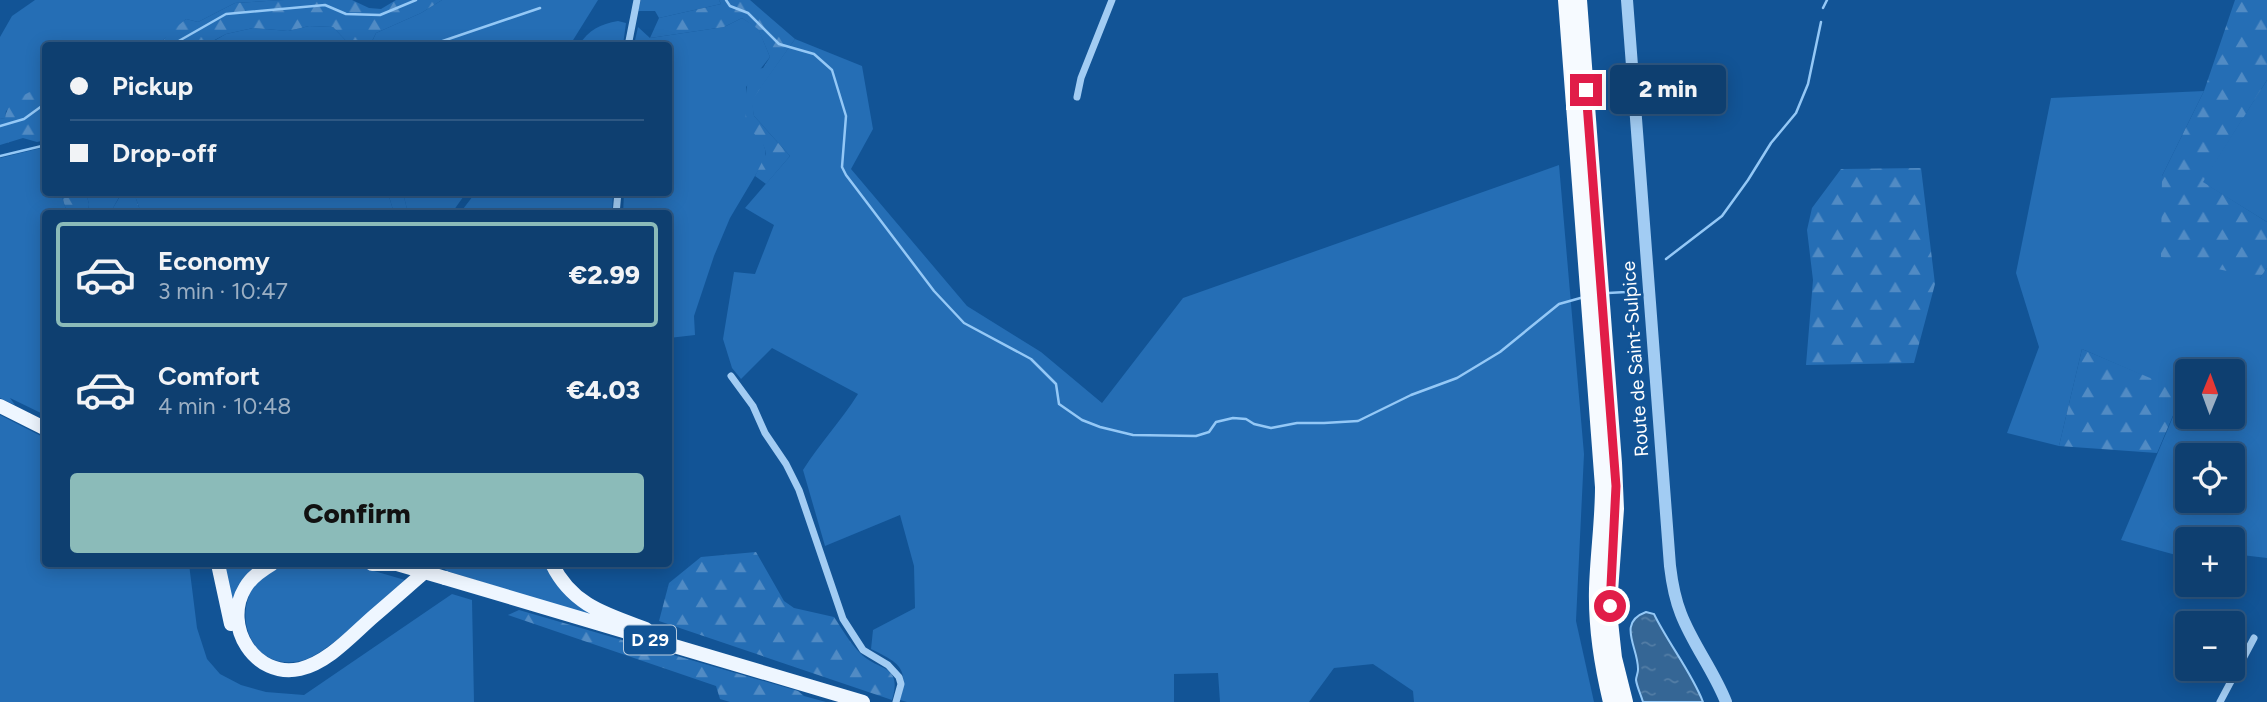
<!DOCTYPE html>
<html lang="en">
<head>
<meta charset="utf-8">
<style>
	:root { --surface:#0e3f70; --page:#1c4a78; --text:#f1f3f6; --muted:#9bafc3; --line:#2e5883; --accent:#8bbbb9 }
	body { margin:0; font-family:Figtree,sans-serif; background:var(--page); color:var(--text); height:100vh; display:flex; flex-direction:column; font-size:26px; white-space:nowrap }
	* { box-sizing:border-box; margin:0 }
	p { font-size:23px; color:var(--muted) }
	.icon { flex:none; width:38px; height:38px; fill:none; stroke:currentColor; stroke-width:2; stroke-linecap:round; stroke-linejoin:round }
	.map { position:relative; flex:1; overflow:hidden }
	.sheet { position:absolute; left:42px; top:210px; width:630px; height:357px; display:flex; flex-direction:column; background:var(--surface); border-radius:7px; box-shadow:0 4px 18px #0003,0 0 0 2px var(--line) }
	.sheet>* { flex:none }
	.top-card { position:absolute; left:42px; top:42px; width:630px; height:154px; border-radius:7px; box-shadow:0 4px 18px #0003,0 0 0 2px var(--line); display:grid; align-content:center; height:154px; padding:0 28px; background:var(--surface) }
	.needle { width:46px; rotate:1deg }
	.fabs { position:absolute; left:2175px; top:359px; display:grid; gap:14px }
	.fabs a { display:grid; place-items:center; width:70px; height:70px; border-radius:7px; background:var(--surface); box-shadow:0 4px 18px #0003,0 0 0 2px var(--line); font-size:35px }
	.end { position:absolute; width:32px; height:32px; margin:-16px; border:9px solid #e11d48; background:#fff; box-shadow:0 0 0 4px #fff }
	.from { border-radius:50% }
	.bubble { position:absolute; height:49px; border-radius:7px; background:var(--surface); box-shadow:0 4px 18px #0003,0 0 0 2px var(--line); font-size:23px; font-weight:800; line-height:49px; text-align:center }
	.top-card b { display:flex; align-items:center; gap:24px; height:66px; font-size:26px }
	.top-card b+b { border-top:2px solid var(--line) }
	.top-card i { width:18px; height:18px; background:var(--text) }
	ul { padding:12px 0 0; list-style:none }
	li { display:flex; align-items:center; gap:21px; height:105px; margin:0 14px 10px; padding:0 14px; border:4px solid transparent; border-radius:7px }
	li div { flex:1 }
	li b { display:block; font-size:26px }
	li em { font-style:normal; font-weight:800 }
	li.selected { border-color:var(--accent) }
	li>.icon { width:63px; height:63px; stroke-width:1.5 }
	.primary-button { display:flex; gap:14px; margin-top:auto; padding:14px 28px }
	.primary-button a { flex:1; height:80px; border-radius:7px; background:var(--accent); color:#111; font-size:28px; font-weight:800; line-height:80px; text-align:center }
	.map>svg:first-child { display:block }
	.green { fill:#256eb5; fill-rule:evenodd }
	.forest { fill:url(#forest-firs) }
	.water { fill:url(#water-ripples); stroke:#94c8f6; stroke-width:2 }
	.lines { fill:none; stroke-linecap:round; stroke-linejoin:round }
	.stream { stroke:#94c8f6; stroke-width:2.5 }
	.minor { stroke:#a2ccf3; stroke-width:7 }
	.tertiary { stroke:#a2ccf3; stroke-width:12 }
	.primary { stroke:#eef6ff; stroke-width:14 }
	.trunk { stroke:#f6faff; stroke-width:16 }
	.primary-bridge { stroke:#eef6ff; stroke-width:14 }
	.route { stroke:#e11d48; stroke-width:9 }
	.labels { text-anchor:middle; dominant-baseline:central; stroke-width:5; stroke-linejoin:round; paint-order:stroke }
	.shield { fill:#125496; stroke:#b8cce0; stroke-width:2 }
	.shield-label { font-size:18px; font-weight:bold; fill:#fff }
	.street-label { font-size:19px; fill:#fff; stroke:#125496 }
</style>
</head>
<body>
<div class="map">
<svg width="2267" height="702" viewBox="0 0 2267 702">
	<defs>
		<pattern id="forest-firs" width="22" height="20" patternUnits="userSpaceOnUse" patternTransform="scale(1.75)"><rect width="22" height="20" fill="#256eb5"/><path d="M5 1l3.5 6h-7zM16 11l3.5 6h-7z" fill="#518bc4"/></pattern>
		<pattern id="water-ripples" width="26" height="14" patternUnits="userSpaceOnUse" patternTransform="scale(1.75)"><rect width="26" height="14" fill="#356695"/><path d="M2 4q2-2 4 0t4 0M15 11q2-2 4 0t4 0" fill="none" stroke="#537da5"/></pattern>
	</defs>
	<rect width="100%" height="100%" fill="#125496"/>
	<path class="green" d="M35,0h249l-49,3 -37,19 -12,-3 -25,23 -1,3 -114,1 -1,38 -39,27 -1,7 -5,1v-82l12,-21z
		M442,0h156l-28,45 -200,1 6,-13 45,-20z
		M641,0h78l2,4 -62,14 -4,-7h-17z
		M742,18l16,10 12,29 -24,30 2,38c10,10 20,19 17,34l-35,59 -16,38 -20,60 1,19 -26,3 -1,-124h-45l1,-21 44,-1v-146l-34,-1 4,-18 12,11 74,-11z
		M618,21l8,2 -3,22h-44c10,-15 21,-21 39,-24z
		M309,26l24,1 17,18 -145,1 21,-12 27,-6 35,3z
		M795,39l67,27 11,63 -22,40 116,137 74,46 61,51 81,-105 376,-133 25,289 -8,167 18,81h-180l-1,-11 -40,-27 -39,4 -25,34h-89l-2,-29 -44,1v28h-267l-7,-2c10,-33 -3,-38 -29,-51l2,-19 42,-22 -1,-42 -14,-51 -75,31 -22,-76c17,-27 38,-49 55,-76l-86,-46 -31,31 -9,-11 -9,-29 11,-67 21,2 19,-49 -29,-17 45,-52 -36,-40 -3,-16z
		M2267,80v142l-65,-40z
		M2204,91l-42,85 98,102 7,-10v290l-34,-4v-15h-45l-1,19 -66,-18 62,-147 -101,-44 -23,97 -52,-13 32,-86 -23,-74 35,-175zM2188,371h45v45h-45zM2188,455h45v45h-45z
		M45,147l-2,2 2,6 1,37 15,1 6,20 -21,1 -1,201 -35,-17 5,7 -15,-7v-240z
		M122,192l-9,16 2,5 -27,1 1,-10 -3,-11z
		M476,192l137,1 -1,20h-152z
		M134,193h254l6,20 -174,1 -7,-2 -4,2 -68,-1z
		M403,193h63l-15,21 -43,-1z
		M0,415l45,23 1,126h143l8,64 10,31 13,15 21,11 25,7 38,3 148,-101 20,6 2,102h-474z
		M223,564h40l-31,40z
		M284,564h66l55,16c-22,19 -76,73 -101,80 -49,14 -75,-41 -47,-79 6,-8 18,-13 27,-17z
		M443,564h101l14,22 41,33 -152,-48 -5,-4z"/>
	<path class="forest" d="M284,0h68l17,8 12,1 15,-9h46l-21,13 -45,20 -6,12h-20l-17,-18 -24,-1 -21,5 -35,-3 -27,6 -21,11h-45l8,-11 18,-15 12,3 37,-19z
		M719,0h31l45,39 -43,61 2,16 36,40 -24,28 -11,-8 11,-22c-3,-17 -11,-16 -18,-28 -6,-12 -1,-43 2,-56l13,-2 7,-11 -12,-28 -16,-11 -18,9 -74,11 9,-20 62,-14z
		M2235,0h32v80l-64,102 64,40v46l-7,10 -99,-21 1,-81 42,-85z
		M45,84v56l-8,2 -14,-4 -23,7v-26l5,-1c3,-20 26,-25 40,-34z
		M1921,168l14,116 -21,79 -108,2 7,-85 -6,-50 5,-22 29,-39z
		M61,193h25l3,11 -1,9h-21z
		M122,193h12l7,20h-26l-2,-5z
		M388,193h15l5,20h-14z
		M2082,349l101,43 -26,61 -98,-7z
		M756,552l28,49 10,7 40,9c8,12 16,26 26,36 18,19 43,10 32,47l-233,-79 10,-38 32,-26z
		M519,610l279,81 6,5 22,6h-96l-10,-3 -4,-13 -208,-71z"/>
	<path class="water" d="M1646,612l8,2c14,29 38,59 49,88h-60c-2,-7 -6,-15 -7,-22 0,-3 2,-7 2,-10 1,-22 -22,-47 8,-58z"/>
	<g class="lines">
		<path class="stream" d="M726,0l4,6 18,7 31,31 35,10 18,16 14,46 -4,51 4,8 88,116 30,32 67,36 25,25 3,20 23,16 18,7 33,8 63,1 13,-4 7,-10 17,-4 13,1 8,5 17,4 26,-5h27l34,-2 53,-26 46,-17 43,-26 59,-48 25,-7
			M1823,8l4,-8
			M170,46l56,-32 99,-9 21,9 34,1 36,-15
			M428,46l112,-38
			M0,126l24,-7 22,-16
			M0,156l46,-11
			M1666,259l56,-43 26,-36 23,-37 25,-30 12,-29 13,-62
			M1608,293l18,-1 6,-7"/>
		<path class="minor" d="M628,46l9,-46
			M1077,97l4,-19 31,-78
			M616,214l2,-22
			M731,376l22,30 12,27 21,31 13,26 44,129 20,31 25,15 11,12 2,7 -5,18
			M2220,702l34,-64"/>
		<path class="tertiary" d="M1627,0l43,566c2,17 5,33 11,48 12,31 33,57 45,88"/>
		<path class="primary" d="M0,406l46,23
			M218,564l13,60
			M272,564c-10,6 -21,13 -27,24 -23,38 10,91 55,81 29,-7 52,-34 74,-53 20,-17 40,-35 60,-52
			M372,564h25
			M552,564c20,41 53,50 94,65
			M445,578l418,124"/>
		<path class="trunk" d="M1566,0l37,487c0,34 -5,68 -6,102 -1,39 5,76 14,113
			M1579,0l35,463 2,46 -6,83v29l4,37 11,44"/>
		<path class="primary-bridge" d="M397,564l48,14"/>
	</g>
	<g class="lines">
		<path class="route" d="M1586,90l30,396 -6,120"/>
	</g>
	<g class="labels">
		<rect class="shield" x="624" y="625.5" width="52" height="29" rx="5"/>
		<g class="shield-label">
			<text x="650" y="640">D 29</text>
		</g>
		<g class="street-label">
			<text transform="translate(1635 359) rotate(-94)">Route de Saint-Sulpice</text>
		</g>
	</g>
</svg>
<div class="fabs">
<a><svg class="needle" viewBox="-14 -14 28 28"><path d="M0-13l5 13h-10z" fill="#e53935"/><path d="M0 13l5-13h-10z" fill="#9bafc3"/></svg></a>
<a><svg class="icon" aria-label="locate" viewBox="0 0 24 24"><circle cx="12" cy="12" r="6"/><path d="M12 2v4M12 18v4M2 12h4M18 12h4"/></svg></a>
<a>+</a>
<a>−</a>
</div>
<i class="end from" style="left:1610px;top:606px"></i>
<i class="end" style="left:1586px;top:90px"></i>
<div class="bubble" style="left:1610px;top:65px;width:116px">2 min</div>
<div class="top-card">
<b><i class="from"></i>Pickup</b>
<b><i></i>Drop-off</b>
</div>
<section class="sheet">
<ul>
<li class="selected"><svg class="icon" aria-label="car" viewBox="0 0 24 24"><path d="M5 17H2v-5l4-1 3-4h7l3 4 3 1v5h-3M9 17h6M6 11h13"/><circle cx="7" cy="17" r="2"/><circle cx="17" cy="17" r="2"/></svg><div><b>Economy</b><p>3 min · 10:47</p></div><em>€2.99</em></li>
<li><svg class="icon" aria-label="car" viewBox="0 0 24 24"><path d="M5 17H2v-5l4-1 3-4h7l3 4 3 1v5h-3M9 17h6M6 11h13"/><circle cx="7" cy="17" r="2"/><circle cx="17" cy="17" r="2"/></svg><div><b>Comfort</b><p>4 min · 10:48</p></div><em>€4.03</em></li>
</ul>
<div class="primary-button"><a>Confirm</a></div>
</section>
</div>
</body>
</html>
